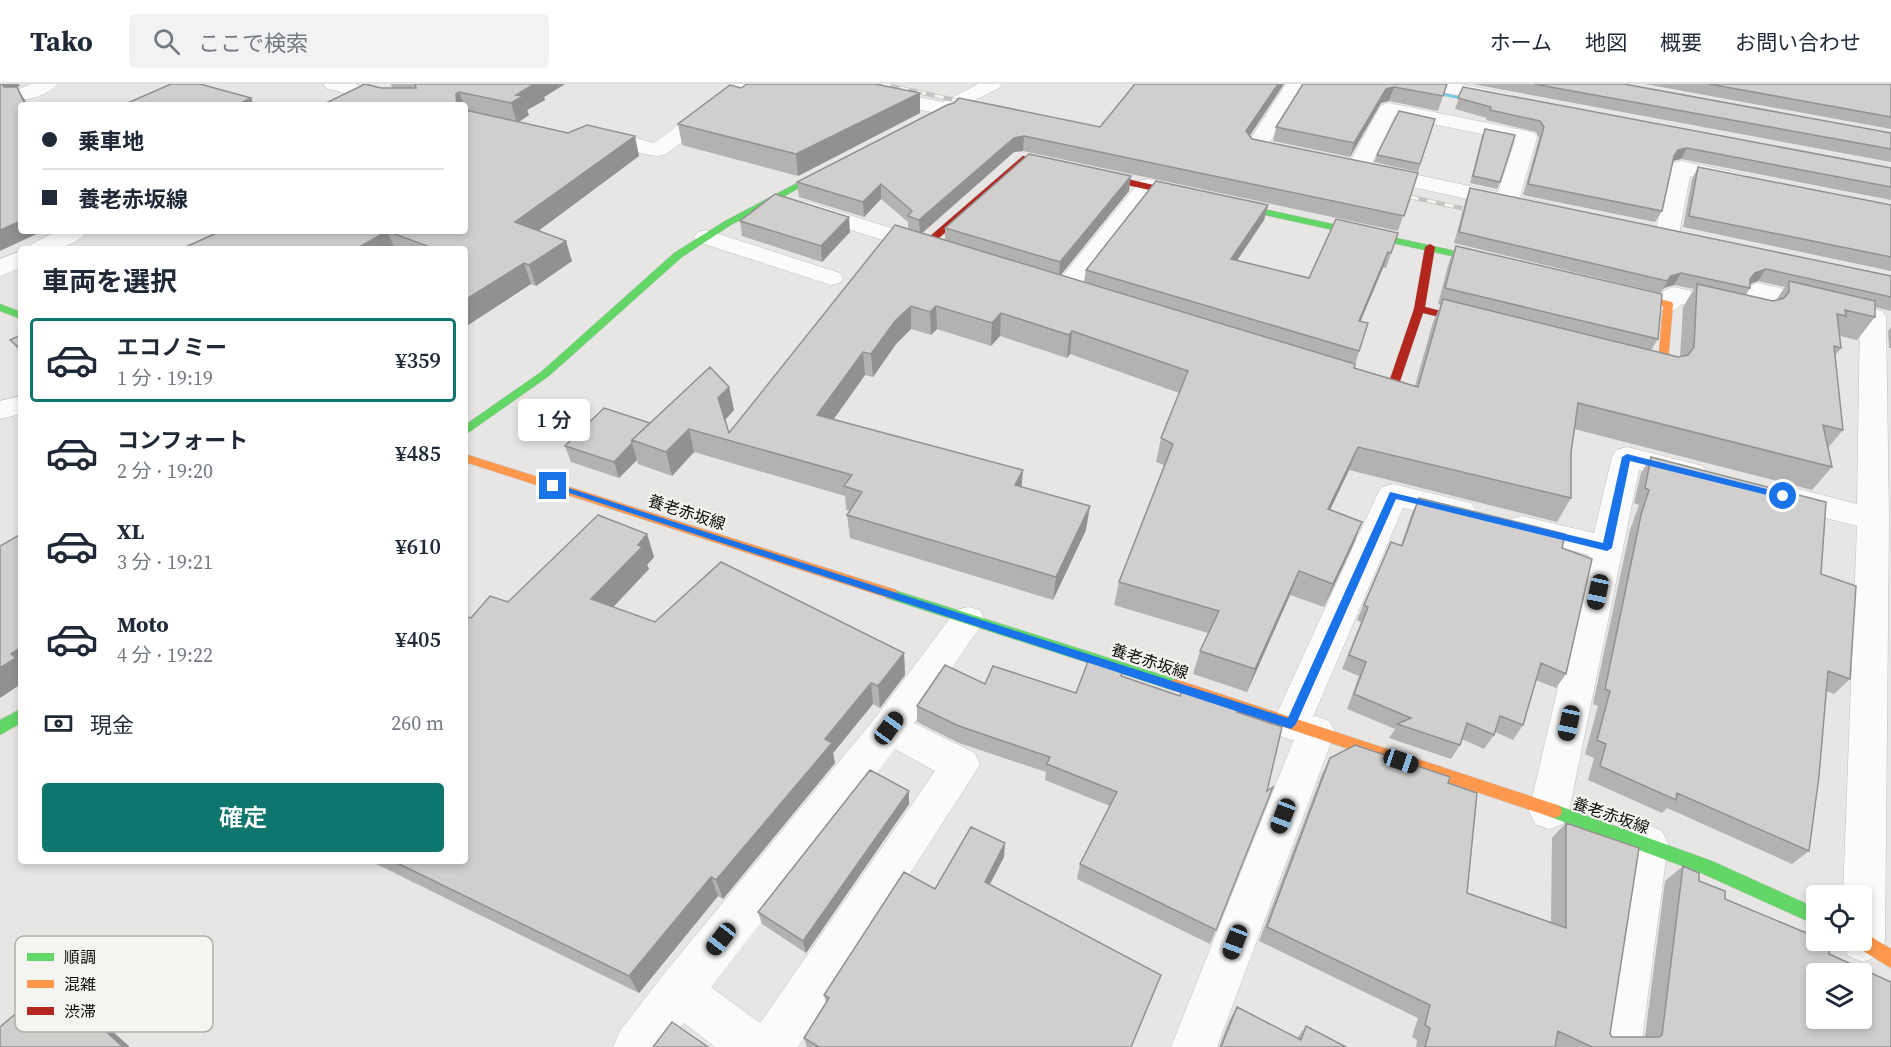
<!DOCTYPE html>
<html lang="ja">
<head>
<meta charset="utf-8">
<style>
	:root { --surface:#fff; --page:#f2f2f3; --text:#1f2937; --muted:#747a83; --line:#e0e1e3; --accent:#0f766e }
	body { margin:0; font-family:"Source Serif 4","Noto Sans JP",serif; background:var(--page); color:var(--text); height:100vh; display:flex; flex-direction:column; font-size:22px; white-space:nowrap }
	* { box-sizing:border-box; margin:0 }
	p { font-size:20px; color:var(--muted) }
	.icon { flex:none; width:33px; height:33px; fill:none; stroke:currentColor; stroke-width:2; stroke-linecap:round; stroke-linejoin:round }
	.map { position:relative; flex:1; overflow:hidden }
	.sheet { position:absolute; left:18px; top:162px; width:450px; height:618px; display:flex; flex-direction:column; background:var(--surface); border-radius:6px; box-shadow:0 3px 9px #0003 }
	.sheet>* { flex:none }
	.banner { position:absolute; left:18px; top:18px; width:450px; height:132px; border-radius:6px; box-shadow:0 3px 9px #0003; display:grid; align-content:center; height:132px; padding:0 24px; background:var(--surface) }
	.fabs { position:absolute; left:1806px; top:801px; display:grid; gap:12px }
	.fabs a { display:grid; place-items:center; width:66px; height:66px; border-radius:6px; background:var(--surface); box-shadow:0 3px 9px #0003; font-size:30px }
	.end { position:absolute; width:27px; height:27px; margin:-14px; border:8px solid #1a73e8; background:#fff; box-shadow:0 0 0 3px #fff }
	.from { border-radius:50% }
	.bubble { position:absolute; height:42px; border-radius:6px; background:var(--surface); box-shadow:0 3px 9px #0003; font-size:20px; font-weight:600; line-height:42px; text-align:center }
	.car { position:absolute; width:18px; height:36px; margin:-18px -9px; border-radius:8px; box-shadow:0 0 4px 2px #0007; background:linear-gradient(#222 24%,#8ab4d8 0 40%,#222 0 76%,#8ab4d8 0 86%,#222 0) }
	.banner b { display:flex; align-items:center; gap:21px; height:57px; font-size:22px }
	.banner b+b { border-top:2px solid var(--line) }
	.banner i { width:15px; height:15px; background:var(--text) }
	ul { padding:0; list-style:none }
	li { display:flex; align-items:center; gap:18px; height:84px; margin:0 12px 9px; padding:0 12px; border:3px solid transparent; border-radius:6px }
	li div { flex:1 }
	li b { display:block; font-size:22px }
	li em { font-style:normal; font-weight:600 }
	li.on { border-color:var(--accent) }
	li>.icon { width:54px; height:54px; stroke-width:1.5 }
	h2 { padding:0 24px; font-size:27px; line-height:72px }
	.pay { display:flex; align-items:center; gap:15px; height:66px; padding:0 24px; font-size:22px }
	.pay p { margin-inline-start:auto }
	.button { display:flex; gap:12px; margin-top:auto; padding:12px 24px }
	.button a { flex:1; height:69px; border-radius:6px; background:var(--accent); color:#fff; font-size:24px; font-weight:600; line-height:69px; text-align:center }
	header { display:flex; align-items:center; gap:36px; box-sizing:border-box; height:84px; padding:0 30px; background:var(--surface); border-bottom:2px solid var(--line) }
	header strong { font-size:28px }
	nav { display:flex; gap:33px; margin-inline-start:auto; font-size:21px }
	.search { width:420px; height:54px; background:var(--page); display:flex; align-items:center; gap:15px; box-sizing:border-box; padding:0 21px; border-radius:6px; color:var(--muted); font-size:22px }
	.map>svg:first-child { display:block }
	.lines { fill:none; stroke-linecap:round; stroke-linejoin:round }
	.stream { fill:#75cce3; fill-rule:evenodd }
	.street-casing { stroke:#c2c1bf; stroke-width:1 }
	.fast-casing { stroke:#c2c1bf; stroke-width:1 }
	.slow-casing { stroke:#c2c1bf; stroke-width:1 }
	.jam-casing { stroke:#c2c1bf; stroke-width:1 }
	.street { fill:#fbfbfb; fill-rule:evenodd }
	.fast { fill:#63d668; fill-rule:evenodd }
	.slow { fill:#ff974d; fill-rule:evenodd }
	.jam { fill:#b3261e; fill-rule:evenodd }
	.rail-casing { stroke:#c5c5c4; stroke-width:4.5 }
	.rail { stroke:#f5f4f0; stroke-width:3; stroke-dasharray:9; stroke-linecap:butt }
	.wall { fill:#b3b2b1; fill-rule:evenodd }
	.shaded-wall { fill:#929190 }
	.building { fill:#d0cfce; stroke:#929190; stroke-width:1.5; fill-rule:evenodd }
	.route { fill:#1a73e8 }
	.labels { text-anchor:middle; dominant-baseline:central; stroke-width:4.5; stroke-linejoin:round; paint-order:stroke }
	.street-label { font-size:16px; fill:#0d0c0b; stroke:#f5f4f0 }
	.key { fill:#f5f4f0; stroke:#afaeab; stroke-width:1.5 }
	.key-label { font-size:16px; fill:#0d0c0b }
</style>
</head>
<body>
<header>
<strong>Tako</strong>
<div class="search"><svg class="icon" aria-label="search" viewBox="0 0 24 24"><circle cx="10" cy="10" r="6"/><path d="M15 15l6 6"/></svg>ここで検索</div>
<nav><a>ホーム</a><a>地図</a><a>概要</a><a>お問い合わせ</a></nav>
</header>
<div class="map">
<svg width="1891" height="963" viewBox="0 0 1891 963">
	<rect width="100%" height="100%" fill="#e7e6e4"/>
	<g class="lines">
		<path class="stream" d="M1426,5l48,9 4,2 -4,2 -45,-9 -4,-2z"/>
		<defs>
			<path id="street" d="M31,0h27c-8,10 -32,18 -44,15l-3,-4 3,-4z
				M323,0h32l64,17 3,4h-33l-63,-17z
				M735,0h23l-93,71 -8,1 -8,-1 -62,-17 -3,-4 3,-4 9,-3 58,16z
				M813,0h39l91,18 35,-18h24l-3,4 -53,27 -123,-25 -7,-2z
				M1286,0h20l-37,59 82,17 28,-51 3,-4 7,-2 138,28 7,2 3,4 -17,60 33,7 3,5 -3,5 -8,2 -174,-38 -9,-4 -113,-23 -4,-4zM1395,32l120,25 -17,51 -127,-27z
				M1419,0h41l51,10 3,4 -3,4 -7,2 -75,-14 -7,-2z
				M1681,77l66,14 3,5 -3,5 -8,2 -49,-11 -11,58 -4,5 -8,2 -8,-2 -4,-5 15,-66 3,-5z
				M1148,95l8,2 3,5 -85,108 -9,3 -9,-3 -4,-5 4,-5 84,-103z
				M805,117l127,40 4,5 -4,5 -8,2 -127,-40 -3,-5 3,-5z
				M706,146l134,43 3,5 -3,5 -9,2 -133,-43 -4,-5 4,-5z
				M57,147h30c-13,19 -39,18 -59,18l4,-5z
				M21,167v17l-21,8v-17z
				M1758,199l73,17 4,5 -4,5 -9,3 -51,-12v13l-4,5 -9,3 -77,-18 -4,5 -9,3 -9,-3 -4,-5 10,-14 9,-3 71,16v-12l4,-5z
				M1873,225l9,2 4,6 3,202 -4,422 -7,15 -15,6 -15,-6 -7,-15 21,-1v-44h-19l14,-370 -85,-22 -5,-8 5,-8 11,-3 74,19 3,-187 4,-6z
				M21,312v18l-21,5v-18z
				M1627,363l76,19 4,7 -4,7 -11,3 -53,-13 -70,341 -6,13 -14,5 -14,-5 -6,-13 60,-256 -78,-20 -5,-8 5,-8 11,-3 72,17 18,-76 4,-7z
				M1393,400l78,19 5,8 -5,8 -11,3 -57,-14 -90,209 3,-1 13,5 6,11 -118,315h-46l123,-308 -3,1 -13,-5 -6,-11 105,-229 5,-8z
				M968,523l12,3 5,10 -71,103 61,30 5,12 -182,282h-83l-31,-24 -19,24h-52l7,-16 43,-56 213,-258 80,-107zM895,665l40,22 -175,252 -49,-36z
				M1648,741l14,6 6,13 -27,203h-46l33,-203 6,-13z"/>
			<path id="fast" d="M835,79l7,2 -111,60 -49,32 -133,119 -84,59v-10l76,-53 133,-119 51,-32z
				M1154,101l343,75 5,3 -5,3 -346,-76v-4z
				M0,220l21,8v7l-21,-8z
				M891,505l284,90 5,2 2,4 -2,4 -5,2 -289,-93 -2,-4 2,-4z
				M21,625v14l-21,12v-15z
				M1554,720l158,57 104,47v17l-115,-52 -153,-57 -2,-5 2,-5z"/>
			<path id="slow" d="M1617,205l55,13 1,2 -6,68 -4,1 -31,-8 -2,-2 6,-3 22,5 5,-59 -50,-12 -1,-2z
				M465,370l431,136 2,4 -2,4 -5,1 -426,-137z
				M1175,595l379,125 6,2 2,5 -2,5 -6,2 -384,-129 -2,-4 2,-4z
				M1862,847l29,18v19l-36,-22 -3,-6h10z"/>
			<path id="jam" d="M1023,72l131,29 5,3 -5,3 -129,-29 -94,83 26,8v4h-8l-28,-9v-4z
				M1430,160l5,3 -10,60 60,15 1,2 -5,3 -58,-14 -27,80 -4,1 -39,-12 -2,-3 6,-4 31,10 26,-76 11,-62z"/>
		</defs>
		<use href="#street" class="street-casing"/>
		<use href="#fast" class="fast-casing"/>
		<use href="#slow" class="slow-casing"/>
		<use href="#jam" class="jam-casing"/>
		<use href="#street" class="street"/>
		<use href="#fast" class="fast"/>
		<use href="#slow" class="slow"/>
		<use href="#jam" class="jam"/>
		<defs>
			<path id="rail" d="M882,0l91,20
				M1392,109l88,19"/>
		</defs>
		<use href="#rail" class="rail-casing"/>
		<use href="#rail" class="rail"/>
	</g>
	<path class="wall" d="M391,0h174l-21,13 1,3 -18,10 2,5 -10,7 120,34 -101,75 34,30 -36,25 -5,-2 -66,43v-78h-284l40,-18h244v-126h-143l59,-17h11z
		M1303,0h144l-9,27 -49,-10 -8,2 -31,54 -77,-16 3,-14z
		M1472,0h152l267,49v29z
		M1645,0h246v45z
		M1463,3l428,81v32l-210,-41 -8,2 -11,50 -7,11 -132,-27 16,-57 -3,-6 -50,-12 1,-2 -32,-9z
		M741,4l179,25 -122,63 -116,-31 -4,-21z
		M947,21l153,22 150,9 2,3 166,34 -20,58 -375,-80 -9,1 -92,81 23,7v-12l184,-37 -68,84 23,7 2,-12 182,-65 -4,15 -27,41 72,17 89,-45 -12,35h-3l-23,53 8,2 -14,45 61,18 18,-64 8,-17 -3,-1 11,-42 7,-16 202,93 -7,11 29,7 3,-50 11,-18 -20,-4 -10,3 -4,5 -206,-50 12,-44 4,-11 421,88v35l-16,-4v10l-18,23 -17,-4 1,12 -6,8 8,74 -15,18 4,19 -20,23 -238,-61 -3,24v45l-14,24 -208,-52 -19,40 32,12 -9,23 -29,62 -34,-12 -43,97 -54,-18 7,-23 8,-18 -94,-28 5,-23 45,-117 -8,-3 5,-24 18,-45 -109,-39 -3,4 -67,-22 -9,10 -54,-17 -6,6 -20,-6 -15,15 -23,33 -8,-2 -31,44 188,68 64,43 -33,70 -203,-62 -3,-23 3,-4 -4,-1 -1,-14 -151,-44 -22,24 -34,-12 -1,-4 -18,18 -48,-16 -6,-16 85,-23 79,-36 5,23 -9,10 4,13 179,-204v-7l-27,-23 -17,18 -65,-20 -2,-15zM1758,197l27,6 -9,13 -3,1 -27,-6 4,-7v-4z
		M1435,35l-17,53 -44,-10 3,-7z
		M1485,45l15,53 -3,7 -27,-6 12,-47z
		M1698,83l193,38v66l-208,-44 9,-48z
		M740,137l110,11 -28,30 -80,-26z
		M1891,243v21h-2l-1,-17z
		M21,251v18l-11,-13z
		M1651,373l170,117 29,105 -16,15 -8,-3 -17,160 -17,13 -125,-56 -5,5 -74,-33 6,-22 -9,-4 13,-48 -5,-2 37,-174 9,-25 -5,-2 7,-30z
		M1419,414l143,50 4,126 -10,14 -20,-8 -13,45 -10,15 -18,-8 -1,3 -10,14 -22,-10 -2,6 -9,14 -62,-21 6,-9 -48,-20 12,-33 -17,-7 19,-47 -4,-2 27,-63 17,-12 11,-32z
		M647,450l7,23 -7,8 2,4 -36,38 42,15 249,31 1,22 -25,33 -7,-4 -40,49 2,10 -112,136 -5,-3 -79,97 -269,-132h95l6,-243 37,-16z
		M1123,585l-1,8 58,19 57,16 -21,218 -6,14 -133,-65 3,-15 30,-58 -65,-26 1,-8 -87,-29 -42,-21v-16l68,-22 91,9z
		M1330,674l118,25 19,110 84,30 1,-85 14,-15 44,211 2,3h33l20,-156 18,-15 16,15 26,18 104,55 62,93h-475l1,-7 -5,-3 6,-19 -159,-77 63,-167z
		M909,720l-103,149 -44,-29 -4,-12z
		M1004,773l-14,27 141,163h-324l-3,-9 22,-35 -2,-8 111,-106z
		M1237,923l60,31 9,-12 40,21h-127l11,-28z"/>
	<path class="shaded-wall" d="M1,0h18l1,2 -3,1 11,18h-3l-16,-9z
		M534,0h31l-21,13 1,3 -18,10 2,5 -12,8 -6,-20 5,-8z
		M1278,0h6l-41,62 3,-15z
		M1394,3l-5,14 -8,2 -31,54 4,-14 32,-54z
		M459,8l5,13h-7l-1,-11z
		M920,9v20l-122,63 -2,-22z
		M251,14l3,7h-17z
		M635,52l4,20 -117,87 -7,-21z
		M1024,52l-1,15 -9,1 -94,83 -1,-15 95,-82z
		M1687,64l-6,11 -9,2 2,-5 4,-6z
		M1131,92l-2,15 -70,86 1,-15z
		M881,100v15l-17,18 -1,-15z
		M1268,121l-4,15 -37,55 4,-16z
		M849,133l1,15 -28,30 -1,-16z
		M21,137v10h22l-43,20v-21z
		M387,147l8,18h-39z
		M566,157l6,20 -36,25 -7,-21z
		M1388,168l-5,16 -29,69 5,-16z
		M524,179l7,21 -66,43v-27z
		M1766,185l-8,12 -11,4 -4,6 12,-18z
		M1681,189l-7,12 -10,3 -4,5 11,-17z
		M911,222v23l-15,15 -23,33 -2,-23 24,-33z
		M936,222l1,23 -6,6 -1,-23z
		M1001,229l-1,23 -9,10 1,-23z
		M1072,247l-2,23 -3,4 2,-23z
		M863,268l2,23 -45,63 -3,-23z
		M729,303l5,23 -11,12 -5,-24z
		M689,345l5,23 -22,24 -6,-24z
		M632,359l5,17 -18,18 -5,-16z
		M1358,363l-9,23 -30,63 9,-24z
		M1023,386l-2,23 -6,-8z
		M1090,422l-4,24 -33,70 3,-23z
		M1362,438l-9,23 -29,62 9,-23z
		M647,450l7,23 -7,8 2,4 -49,52 -9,-22z
		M1299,487l-9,24 -43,97 8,-23z
		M21,563v37l-21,14v-30l11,-14z
		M904,569l1,22 -25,33 -2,-22z
		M871,599l2,21 -40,49 2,10 -112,136 -7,-19 109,-141z
		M909,707v13l-103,149 -3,-12z
		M1005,759l-1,14 -20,38 1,-13z
		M711,793l7,19 -79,97 -10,-17z
		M60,892l21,12 26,25 -7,7 30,27h-7l-43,-39z"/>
	<path class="building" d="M0,0h2l2,3h13l8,18h-4v116l-21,9z
		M171,0h29l51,14 -14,7h-114z
		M365,0l16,4h35l-1,-4h119l-18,11 7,1 -12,7 -52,-11 -3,2 1,11h-135z
		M747,0h128l45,9 -124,61 -118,-30 52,-39 11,3z
		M1135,0h143l-32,47 6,8 166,34 -14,43 -380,-80 -10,2 -95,82 -11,-4 4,-5 -31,-27 -18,18 -66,-20 150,-77 7,-2 5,-5 141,29z
		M1303,0h144l-4,12 -49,-9 -8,2 -32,54 -78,-16z
		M1534,0h90l267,49v16z
		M1709,0h182v33z
		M1463,3l428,81v19l-204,-39 -9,2 -4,6 -12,55 -134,-27 16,-57 -4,-6 -50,-11 1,-3 -33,-9z
		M465,26l103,23 19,-8 48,11 -120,86 51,19 -37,24 -5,-2 -59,37v-51h-30l-48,-18 -31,18h-175l40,-18h244z
		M1399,27l36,8 -15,45 -43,-9z
		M1485,45l30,6 -15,47 -27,-6z
		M1029,70l102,22 -71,86 -115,-34z
		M1698,83l193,38v52l-202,-41z
		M1156,97l112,24 -37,54 78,19 27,-59 62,14 -7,20 -3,-1 -29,69 9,2 -9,28 -273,-81z
		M1470,104l421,88v21l-125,-28 -11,4 -5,6v9l-69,-15 -10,3 -4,5 -208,-49z
		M775,110l74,23 -28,29 -81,-25z
		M895,141l460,139 -1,4 64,19 25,-88 235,58 10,-2 6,-8 3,-63 76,17 11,-3 5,-6v-11l86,20v16l-30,-7 1,6 -9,-2 4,34 -7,-2 9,84 -20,-5 9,42 -254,-64 -7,50v45l-213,-51 -30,62 34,13 -29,62 -34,-13 -44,98 -55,-18 19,-40 -100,-29 54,-138 -12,-6 27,-67 -116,-40 -3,4 -68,-22 -9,10 -56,-17 -6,6 -19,-6 -16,15 -24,33 -8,-2 -46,63 206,55 -8,15 75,21 -34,71 -209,-62 15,-23 -18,-6 8,-11 -163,-46 -23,23 -34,-12 78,-73 19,20 -11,11 11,35z
		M1456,162l206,48 -4,45 -213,-51z
		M21,251v14l-11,-9z
		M604,324l46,15 -18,17v3l-18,19 -49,-16z
		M1651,373l175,45 -5,72 35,12 -6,93 -22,-8 -9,105 -10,75 -132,-58 -1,7 -76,-34 6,-22 -9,-4 13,-49 -5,-2 36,-174 8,-25 -4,-2z
		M1419,414l146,36 -3,14 30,11 -26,115 -25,-11 -18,62 -23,-9 -6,19 -27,-12 -7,22 -63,-21 14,-6 -57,-24 12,-32 -17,-7 19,-48 -4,-2 27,-63 11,4z
		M598,431l49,19 -9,11 4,2 -51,52 64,23 66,-60 183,91 -26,33 -7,-3 -46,56 7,4 -116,137 -5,-3 -82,99 -236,-115h72v-245l6,2 19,-22 18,6z
		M21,450v113l-10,7 5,4 -16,10v-122z
		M1089,575l34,10 -2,7 59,20 3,-7 56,18 -2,5 45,15 -15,64 6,-4 -57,143 -136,-66 37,-72 -70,-28 3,-7 -91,-31 -42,-20 28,-41 40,19 8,-18 83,27z
		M1355,661l95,32 -2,6 29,10 -10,100 99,35v-105l73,25 -29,186 2,3h47l3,-2 21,-169 16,7v8l26,10v8l91,38v3h9l5,2 -1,12 62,28v65h-299l-34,-16 -3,16h-130l5,-19 -5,-3 5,-20 -163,-78 63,-169zM1816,890h46v44h-46z
		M870,686l39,21 -106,150 -45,-29z
		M971,743l34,16 -20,39 176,93 -30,72h-312l-15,-9 25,-40 -5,-3 80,-123 31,17z
		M60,892l27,26 -7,6 43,39h-123v-20z
		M1237,923l64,33 5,-14 40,21h-125z
		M672,938l36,25h-55z"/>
	<path class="route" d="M1627,370l156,39 5,3 -5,3 -153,-38 -18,87 -5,3 -211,-52 -100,225 -5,5 -743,-243 8,-2 732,234 102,-226 213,51 19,-86z"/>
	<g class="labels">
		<g class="street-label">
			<text transform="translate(687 428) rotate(18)">養老赤坂線</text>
			<text transform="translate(1150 577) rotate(18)">養老赤坂線</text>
			<text transform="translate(1611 731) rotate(19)">養老赤坂線</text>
		</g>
	</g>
	<rect x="15" y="852" width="198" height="96" rx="9" class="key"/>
	<rect x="27" y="869" width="27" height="8" fill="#63d668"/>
	<rect x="27" y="896" width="27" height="8" fill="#ff974d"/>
	<rect x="27" y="923" width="27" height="8" fill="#b3261e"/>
	<g class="key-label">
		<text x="64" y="879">順調</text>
		<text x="64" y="906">混雑</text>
		<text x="64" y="933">渋滞</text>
	</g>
</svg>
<div class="fabs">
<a><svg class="icon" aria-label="locate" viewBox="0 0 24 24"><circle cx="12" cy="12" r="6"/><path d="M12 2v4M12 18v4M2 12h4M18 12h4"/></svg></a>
<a><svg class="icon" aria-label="layers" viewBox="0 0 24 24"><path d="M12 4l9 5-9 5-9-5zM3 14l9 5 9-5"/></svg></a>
</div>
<i class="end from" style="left:1783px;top:412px"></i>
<i class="end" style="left:553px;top:402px"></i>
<div class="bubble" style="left:518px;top:315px;width:72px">1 分</div>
<i class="car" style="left:1598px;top:508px;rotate:192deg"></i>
<i class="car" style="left:1569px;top:639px;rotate:192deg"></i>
<i class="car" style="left:889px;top:644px;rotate:36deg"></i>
<i class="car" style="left:1401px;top:677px;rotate:109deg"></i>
<i class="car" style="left:1283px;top:732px;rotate:201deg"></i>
<i class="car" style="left:721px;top:855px;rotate:218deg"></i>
<i class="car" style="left:1235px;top:858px;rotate:201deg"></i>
<div class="banner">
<b><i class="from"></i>乗車地</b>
<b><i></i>養老赤坂線</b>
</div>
<section class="sheet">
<h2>車両を選択</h2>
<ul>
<li class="on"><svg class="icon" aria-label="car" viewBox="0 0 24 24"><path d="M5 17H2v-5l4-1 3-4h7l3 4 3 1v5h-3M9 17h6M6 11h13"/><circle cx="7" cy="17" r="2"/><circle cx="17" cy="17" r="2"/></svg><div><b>エコノミー</b><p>1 分 · 19:19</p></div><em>¥359</em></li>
<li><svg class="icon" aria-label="car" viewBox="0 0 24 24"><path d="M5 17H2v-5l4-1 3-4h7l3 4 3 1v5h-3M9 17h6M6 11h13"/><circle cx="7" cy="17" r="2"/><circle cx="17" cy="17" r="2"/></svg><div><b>コンフォート</b><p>2 分 · 19:20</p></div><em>¥485</em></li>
<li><svg class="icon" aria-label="car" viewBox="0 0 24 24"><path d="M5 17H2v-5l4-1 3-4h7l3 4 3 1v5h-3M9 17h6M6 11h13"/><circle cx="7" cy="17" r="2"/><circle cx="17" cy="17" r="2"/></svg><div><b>XL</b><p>3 分 · 19:21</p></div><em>¥610</em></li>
<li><svg class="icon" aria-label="car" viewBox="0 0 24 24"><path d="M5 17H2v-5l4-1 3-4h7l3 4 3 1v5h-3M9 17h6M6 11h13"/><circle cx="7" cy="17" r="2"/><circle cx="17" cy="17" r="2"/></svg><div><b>Moto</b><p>4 分 · 19:22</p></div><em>¥405</em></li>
</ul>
<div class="pay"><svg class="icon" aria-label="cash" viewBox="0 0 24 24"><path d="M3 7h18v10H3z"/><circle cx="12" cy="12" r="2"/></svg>現金<p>260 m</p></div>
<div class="button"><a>確定</a></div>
</section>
</div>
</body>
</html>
